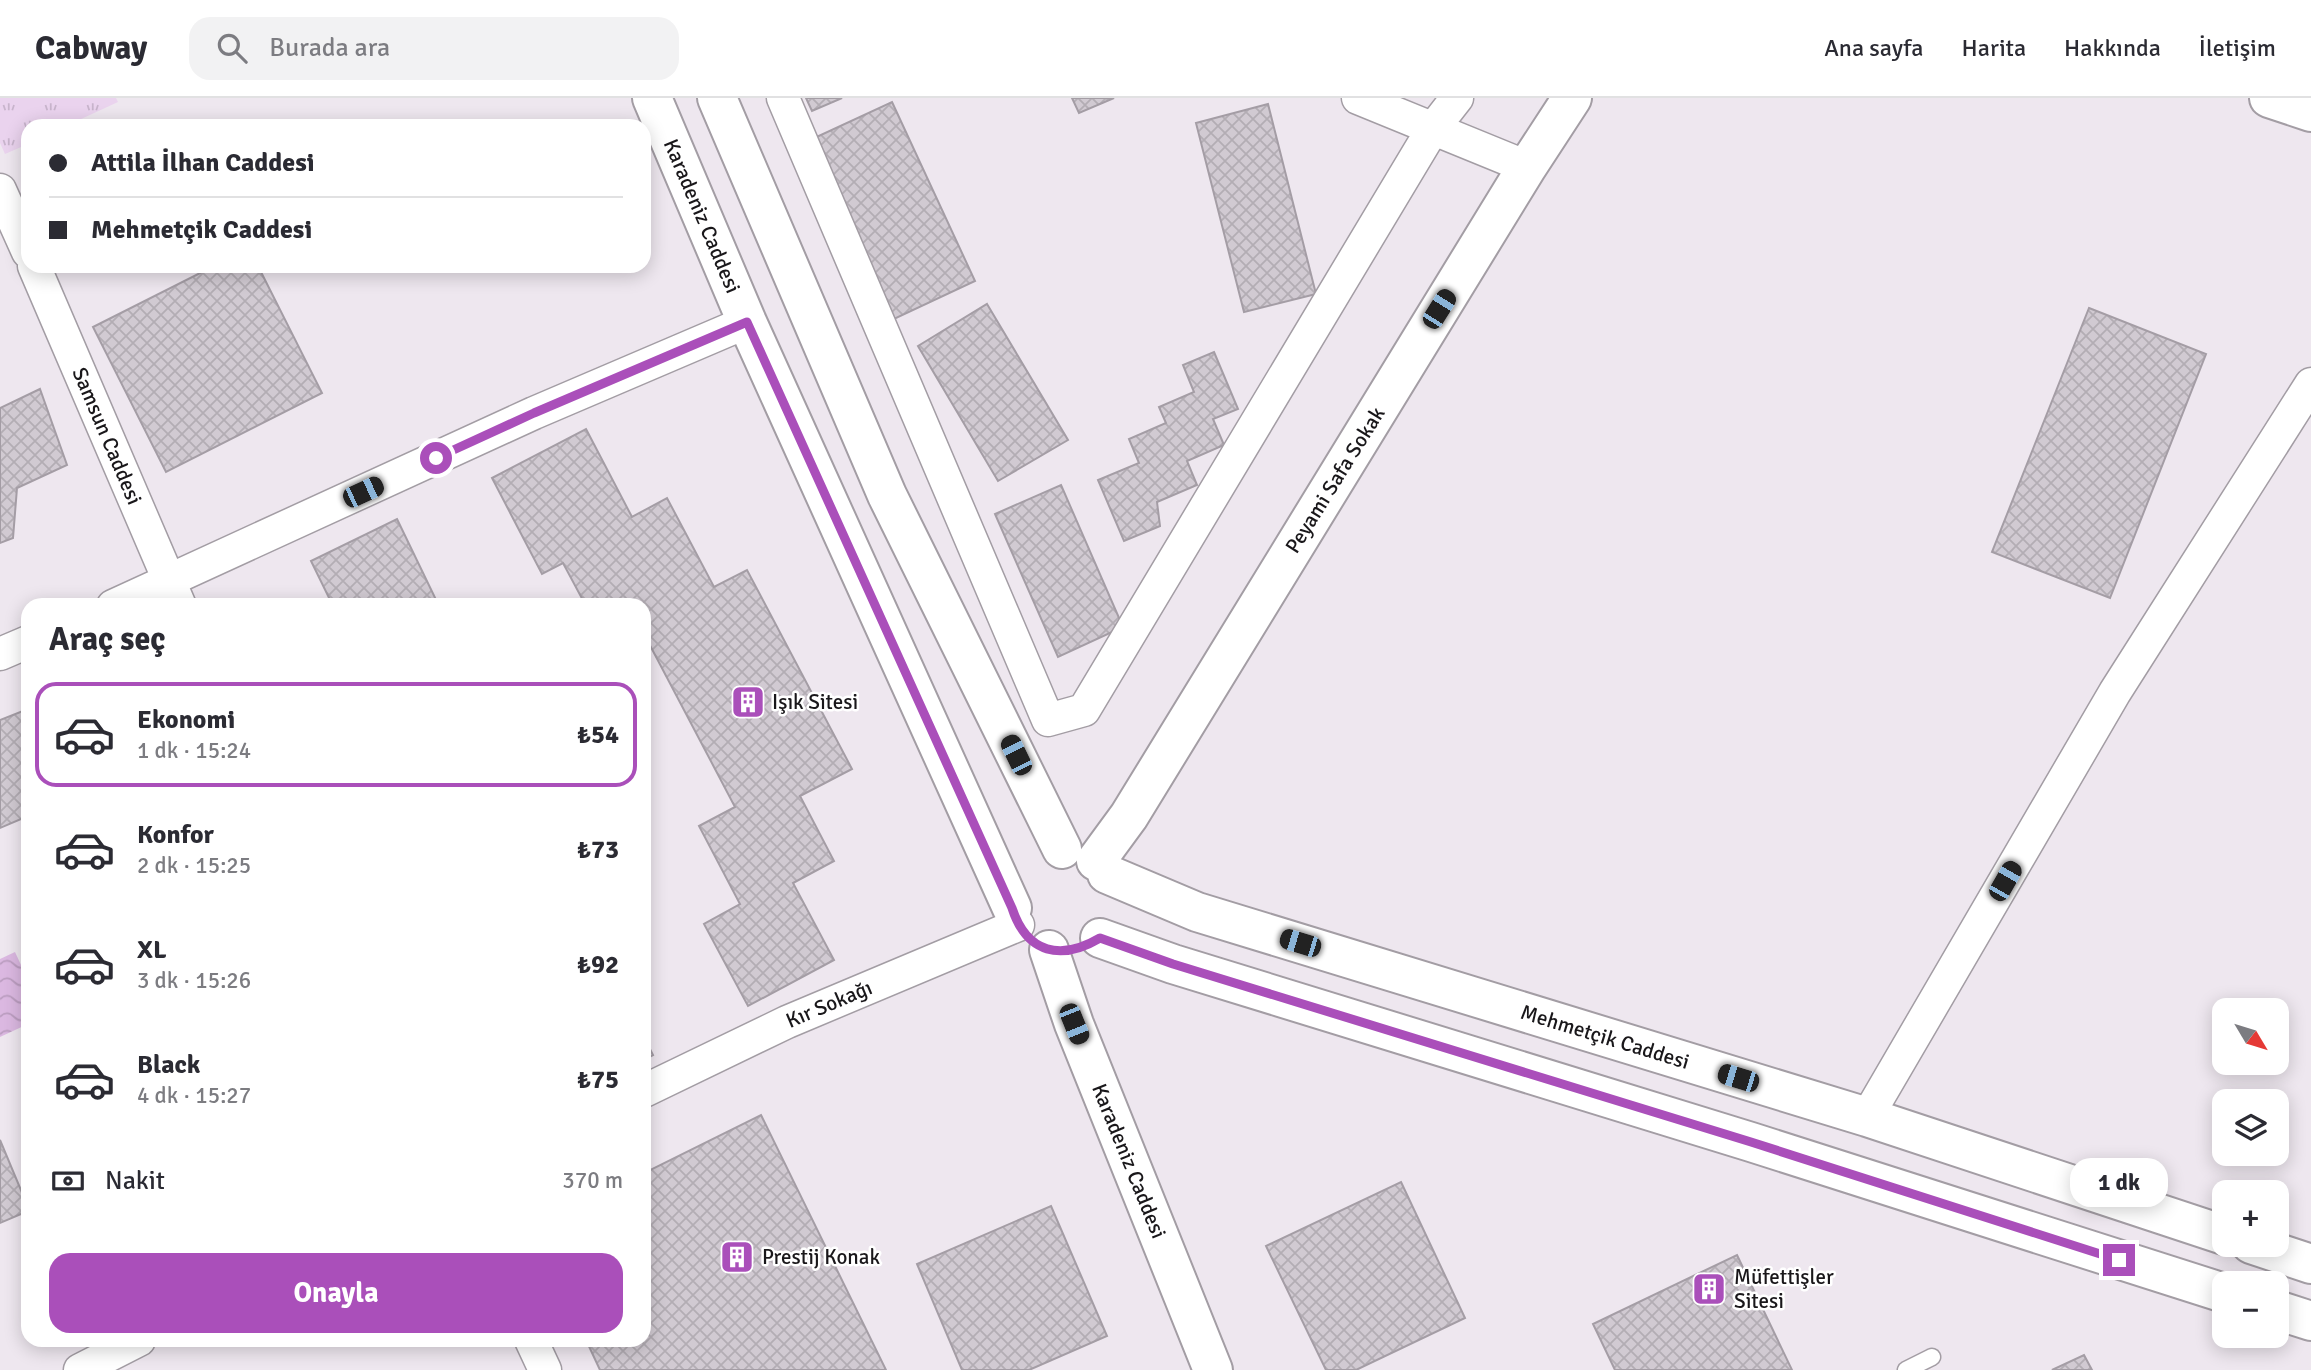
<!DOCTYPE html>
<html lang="tr">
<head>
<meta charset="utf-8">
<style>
	:root { --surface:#fff; --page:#f2f2f3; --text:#2b2b33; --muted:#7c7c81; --line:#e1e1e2; --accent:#aa4fba }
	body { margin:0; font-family:Signika,sans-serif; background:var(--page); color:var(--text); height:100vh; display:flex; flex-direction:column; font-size:26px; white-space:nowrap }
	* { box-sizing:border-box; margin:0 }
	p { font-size:23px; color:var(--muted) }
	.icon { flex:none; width:38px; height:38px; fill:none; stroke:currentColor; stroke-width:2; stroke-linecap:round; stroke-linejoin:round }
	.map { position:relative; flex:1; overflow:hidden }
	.panel { position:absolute; left:21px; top:500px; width:630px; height:749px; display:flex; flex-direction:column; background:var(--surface); border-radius:21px; box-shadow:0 4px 18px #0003 }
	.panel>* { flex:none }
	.guide { position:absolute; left:21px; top:21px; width:630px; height:154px; border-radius:21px; box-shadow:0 4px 18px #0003; display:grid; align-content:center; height:154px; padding:0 28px; background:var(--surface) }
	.needle { width:46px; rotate:128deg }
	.tools { position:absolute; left:2212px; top:900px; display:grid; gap:14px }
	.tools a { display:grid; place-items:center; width:77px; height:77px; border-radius:14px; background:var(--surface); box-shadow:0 4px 18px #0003; font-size:35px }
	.end { position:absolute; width:32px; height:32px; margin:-16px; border:9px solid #aa4fba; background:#fff; box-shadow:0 0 0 4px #fff }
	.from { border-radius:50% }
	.bubble { position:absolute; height:49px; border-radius:21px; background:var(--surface); box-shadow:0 4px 18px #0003; font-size:23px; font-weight:800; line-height:49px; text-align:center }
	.car { position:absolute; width:21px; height:42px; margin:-21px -10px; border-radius:9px; box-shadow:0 0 5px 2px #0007; background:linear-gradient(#222 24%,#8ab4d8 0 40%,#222 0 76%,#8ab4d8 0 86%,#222 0) }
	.guide b { display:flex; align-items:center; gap:24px; height:66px; font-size:26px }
	.guide b+b { border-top:2px solid var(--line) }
	.guide i { width:18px; height:18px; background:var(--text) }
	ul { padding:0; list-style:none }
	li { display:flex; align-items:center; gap:21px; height:105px; margin:0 14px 10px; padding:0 14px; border:4px solid transparent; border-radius:21px }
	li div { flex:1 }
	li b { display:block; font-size:26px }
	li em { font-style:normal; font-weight:800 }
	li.on { border-color:var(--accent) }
	li>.icon { width:63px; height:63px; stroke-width:1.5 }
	h2 { padding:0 28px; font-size:32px; line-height:84px }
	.pay { display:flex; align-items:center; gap:18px; height:77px; padding:0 28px; font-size:26px }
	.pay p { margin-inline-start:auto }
	.primary-button { display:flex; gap:14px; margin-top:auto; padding:14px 28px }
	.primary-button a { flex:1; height:80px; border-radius:21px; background:var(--accent); color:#fff; font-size:28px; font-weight:800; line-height:80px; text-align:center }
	header { display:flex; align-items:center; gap:42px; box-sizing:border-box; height:98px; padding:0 35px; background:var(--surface); border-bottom:2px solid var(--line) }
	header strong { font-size:33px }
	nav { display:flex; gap:38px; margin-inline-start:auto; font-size:24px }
	.search { width:490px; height:63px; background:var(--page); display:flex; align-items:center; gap:18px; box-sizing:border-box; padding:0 24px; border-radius:21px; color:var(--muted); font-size:26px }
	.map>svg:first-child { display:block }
	.park { fill:url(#park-tufts) }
	.water { fill:url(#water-waves) }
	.building { fill:url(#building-cross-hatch); stroke:#a49da5; stroke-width:2 }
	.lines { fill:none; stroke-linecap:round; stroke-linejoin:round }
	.lane-casing { stroke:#a39da4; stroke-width:19 }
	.street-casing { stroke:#a39da4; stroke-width:35 }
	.secondary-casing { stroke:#a39da4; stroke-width:42 }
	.lane { stroke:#fff; stroke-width:16 }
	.street { stroke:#fff; stroke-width:32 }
	.secondary { stroke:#fff; stroke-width:38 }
	.route { stroke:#aa4fba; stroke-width:9 }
	.labels { text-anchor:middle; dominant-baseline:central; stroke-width:5; stroke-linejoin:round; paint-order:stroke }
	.street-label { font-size:21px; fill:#19171a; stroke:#fff }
	.poi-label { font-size:21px; fill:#19171a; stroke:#fff; text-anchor:start }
</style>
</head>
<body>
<header>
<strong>Cabway</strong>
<div class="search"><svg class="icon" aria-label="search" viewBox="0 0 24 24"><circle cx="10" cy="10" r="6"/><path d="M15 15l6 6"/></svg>Burada ara</div>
<nav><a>Ana sayfa</a><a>Harita</a><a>Hakkında</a><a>İletişim</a></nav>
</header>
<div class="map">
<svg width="2311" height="1272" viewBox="0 0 2311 1272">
	<defs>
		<pattern id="park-tufts" width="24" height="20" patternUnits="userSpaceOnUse" patternTransform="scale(1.75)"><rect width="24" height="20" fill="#ead3ee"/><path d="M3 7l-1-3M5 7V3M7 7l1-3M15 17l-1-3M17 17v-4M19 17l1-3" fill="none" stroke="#c8b4cc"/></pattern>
		<pattern id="water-waves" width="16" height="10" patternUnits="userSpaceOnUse" patternTransform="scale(1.75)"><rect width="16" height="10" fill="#dbb8e1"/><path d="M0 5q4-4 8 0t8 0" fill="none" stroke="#bb9dc0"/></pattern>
		<pattern id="building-cross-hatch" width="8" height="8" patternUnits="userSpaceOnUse" patternTransform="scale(1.75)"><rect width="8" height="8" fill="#d1cad2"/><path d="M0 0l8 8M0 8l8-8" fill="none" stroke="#b3adb4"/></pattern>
	</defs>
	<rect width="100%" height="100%" fill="#eee7ef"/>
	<path class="park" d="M0,0h116l2,4 -52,24h-38v18l-23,10 -5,-11z"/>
	<path class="water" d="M15,854l13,28v44l-28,13v-78z"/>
	<path class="building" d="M806,0h36l-30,13z
		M1072,0h42l-35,15z
		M892,4l83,179 -81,38 -84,-179z
		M1268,6l48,190 -72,18 -48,-189z
		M214,168h44l64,127 -156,79 -73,-145z
		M987,206l81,136 -70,41 -80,-135z
		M2089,210l117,46 -96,244 -118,-46z
		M1214,254l24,57 -25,10 11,26 -37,16 10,24 -40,17 3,24 -36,15 -26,-61 41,-17 -10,-24 37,-16 -7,-16 35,-15 -11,-27z
		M40,291l27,76 -50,23 -4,50 -13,5v-135z
		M586,331l46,88 35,-19 47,89 33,-17 105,199 -52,27 34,65 -41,22 41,77 -86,46 -44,-82 36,-20 -41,-78 36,-19 -91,-173v-28h-58l-23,-43 -21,11 -50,-96z
		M1061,387l62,142 -65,30 -63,-143z
		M397,421l42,87h-106l-22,-45z
		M28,611v107l-28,12v-108z
		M644,939l9,18 -9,5z
		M761,1017l125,255h-286l-14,-30h58v-167z
		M0,1042l28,67v4l-28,12z
		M1401,1084l64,136 -109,52h-30l-60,-124z
		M1051,1108l56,130 -78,34h-67l-45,-106z
		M1737,1157l55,115h-177l-22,-46z
		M2084,1257l8,15h-40z"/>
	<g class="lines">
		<defs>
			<path id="lane" d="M1906,1272l26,-13"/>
			<path id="street" d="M783,0l265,622 36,-10 348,-580 25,-32
				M1358,0l169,69
				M0,92l28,62
				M34,168l146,340
				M113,508l421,-193 213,-91
				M0,556l28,-12
				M644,993l143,-69 231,-97
				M1867,1019l248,-425 196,-308
				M531,1242l14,30
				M80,1272l59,-30"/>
			<path id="secondary" d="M652,0l95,224 265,586
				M717,0l170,397 175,354
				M2269,0l42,14
				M1096,763l33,-45 398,-649 45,-69
				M1107,776l90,38 670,205 357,118
				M1100,840l73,26 578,178 473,151
				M1049,852l25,74 139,346
				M2251,1146l60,20
				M2277,1212l34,11"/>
		</defs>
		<use href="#lane" class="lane-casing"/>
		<use href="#street" class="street-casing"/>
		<use href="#secondary" class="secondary-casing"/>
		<use href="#lane" class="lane"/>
		<use href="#street" class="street"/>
		<use href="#secondary" class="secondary"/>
	</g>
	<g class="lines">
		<path class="route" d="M436,360l98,-45 213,-91 265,586c15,46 49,53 88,30l73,26 578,178 368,118"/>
	</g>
	<defs>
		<symbol id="building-square" viewBox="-11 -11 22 22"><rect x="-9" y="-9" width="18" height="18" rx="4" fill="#aa4fba" stroke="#fff"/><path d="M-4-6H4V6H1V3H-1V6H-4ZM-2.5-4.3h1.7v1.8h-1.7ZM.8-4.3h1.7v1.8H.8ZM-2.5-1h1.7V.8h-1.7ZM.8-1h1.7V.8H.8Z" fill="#fff"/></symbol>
	</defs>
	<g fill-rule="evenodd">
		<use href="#building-square" x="729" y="585" width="38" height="38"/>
		<use href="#building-square" x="718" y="1140" width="38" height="38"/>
		<use href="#building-square" x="1690" y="1172" width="38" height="38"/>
	</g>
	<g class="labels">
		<g class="street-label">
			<text transform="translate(702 118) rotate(67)">Karadeniz Caddesi</text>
			<text transform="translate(107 338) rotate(67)">Samsun Caddesi</text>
			<text transform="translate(1335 382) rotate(-58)">Peyami Safa Sokak</text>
			<text transform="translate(829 906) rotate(-23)">Kır Sokağı</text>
			<text transform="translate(1605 939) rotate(17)">Mehmetçik Caddesi</text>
			<text transform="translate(1129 1063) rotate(68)">Karadeniz Caddesi</text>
		</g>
		<g class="poi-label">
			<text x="772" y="604">Işık Sitesi</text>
			<text x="762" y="1159">Prestij Konak</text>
			<text x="1734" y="1179">Müfettişler<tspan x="1734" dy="24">Sitesi</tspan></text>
		</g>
	</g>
</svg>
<div class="tools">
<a><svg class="needle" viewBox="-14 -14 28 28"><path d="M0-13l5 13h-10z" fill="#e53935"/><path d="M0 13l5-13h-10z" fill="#7c7c81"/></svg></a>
<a><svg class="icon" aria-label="layers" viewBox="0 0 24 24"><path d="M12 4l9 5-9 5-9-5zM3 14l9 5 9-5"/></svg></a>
<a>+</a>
<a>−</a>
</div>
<i class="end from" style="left:436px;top:360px"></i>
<i class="end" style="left:2119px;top:1162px"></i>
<div class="bubble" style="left:2070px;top:1060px;width:98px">1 dk</div>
<i class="car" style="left:1439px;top:211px;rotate:32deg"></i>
<i class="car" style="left:363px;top:394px;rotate:65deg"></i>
<i class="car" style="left:1016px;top:657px;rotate:334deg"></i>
<i class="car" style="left:2005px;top:783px;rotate:30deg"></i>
<i class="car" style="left:1300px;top:845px;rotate:287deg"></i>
<i class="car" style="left:1074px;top:926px;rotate:158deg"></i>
<i class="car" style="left:1738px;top:980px;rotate:287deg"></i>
<div class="guide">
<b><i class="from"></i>Attila İlhan Caddesi</b>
<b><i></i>Mehmetçik Caddesi</b>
</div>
<section class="panel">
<h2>Araç seç</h2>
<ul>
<li class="on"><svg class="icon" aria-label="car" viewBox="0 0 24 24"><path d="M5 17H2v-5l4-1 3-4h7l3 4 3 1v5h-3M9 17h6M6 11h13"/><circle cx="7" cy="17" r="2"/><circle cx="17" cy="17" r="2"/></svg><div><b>Ekonomi</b><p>1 dk · 15:24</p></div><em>₺54</em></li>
<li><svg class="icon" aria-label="car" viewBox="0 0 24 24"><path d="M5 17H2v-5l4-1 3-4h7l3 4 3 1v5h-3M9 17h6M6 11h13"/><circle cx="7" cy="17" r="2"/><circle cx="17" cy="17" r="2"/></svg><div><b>Konfor</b><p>2 dk · 15:25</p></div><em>₺73</em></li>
<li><svg class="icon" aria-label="car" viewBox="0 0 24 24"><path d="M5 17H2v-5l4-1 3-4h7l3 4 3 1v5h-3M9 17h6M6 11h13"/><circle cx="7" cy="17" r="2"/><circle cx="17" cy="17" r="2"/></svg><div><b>XL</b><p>3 dk · 15:26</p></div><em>₺92</em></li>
<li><svg class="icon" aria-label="car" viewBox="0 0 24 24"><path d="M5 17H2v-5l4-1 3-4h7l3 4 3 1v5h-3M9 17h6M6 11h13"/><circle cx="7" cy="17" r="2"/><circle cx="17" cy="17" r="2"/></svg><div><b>Black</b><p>4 dk · 15:27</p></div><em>₺75</em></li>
</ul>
<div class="pay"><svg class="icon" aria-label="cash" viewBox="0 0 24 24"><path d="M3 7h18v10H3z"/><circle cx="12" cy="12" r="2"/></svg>Nakit<p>370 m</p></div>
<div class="primary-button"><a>Onayla</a></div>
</section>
</div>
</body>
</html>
